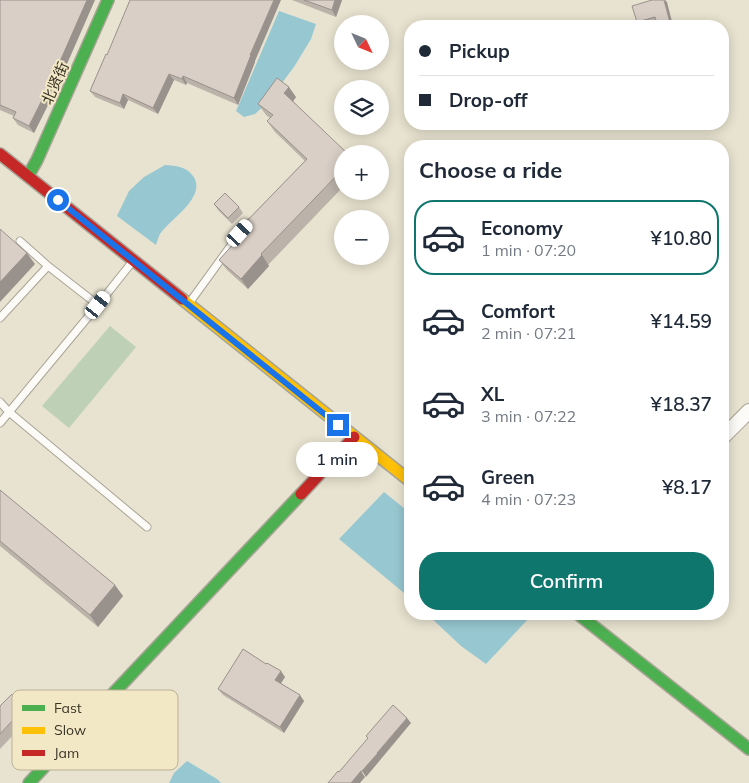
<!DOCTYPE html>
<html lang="en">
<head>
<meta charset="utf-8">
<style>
	:root { --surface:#fff; --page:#f6f6f7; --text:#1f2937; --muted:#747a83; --line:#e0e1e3; --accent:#0f766e }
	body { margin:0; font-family:Mulish,"Noto Sans SC",sans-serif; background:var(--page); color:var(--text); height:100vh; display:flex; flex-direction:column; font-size:19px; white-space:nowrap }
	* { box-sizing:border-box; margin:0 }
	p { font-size:16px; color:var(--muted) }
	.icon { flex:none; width:28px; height:28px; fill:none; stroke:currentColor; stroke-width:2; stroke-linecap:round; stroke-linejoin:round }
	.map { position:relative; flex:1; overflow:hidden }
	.sheet { position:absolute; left:404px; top:140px; width:325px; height:480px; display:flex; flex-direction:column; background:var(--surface); border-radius:20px; box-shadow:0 2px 12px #0003 }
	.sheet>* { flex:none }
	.guide { position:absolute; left:404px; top:20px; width:325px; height:110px; border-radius:20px; box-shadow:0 2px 12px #0003; display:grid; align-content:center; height:110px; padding:0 15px; background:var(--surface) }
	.needle { width:32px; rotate:133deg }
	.buttons { position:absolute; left:334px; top:15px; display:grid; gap:10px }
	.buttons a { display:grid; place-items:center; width:55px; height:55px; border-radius:50%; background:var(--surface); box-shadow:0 2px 12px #0003; font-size:25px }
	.end { position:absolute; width:22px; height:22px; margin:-11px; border:6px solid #1a73e8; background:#fff; box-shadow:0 0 0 2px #fff }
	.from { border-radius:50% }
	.bubble { position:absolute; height:35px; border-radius:18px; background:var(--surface); box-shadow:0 2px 12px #0003; font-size:16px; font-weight:600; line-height:35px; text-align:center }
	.car { position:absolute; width:15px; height:30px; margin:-15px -8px; border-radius:6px; box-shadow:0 0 4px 1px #0007; background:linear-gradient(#fff 24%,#345 0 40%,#fff 0 76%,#345 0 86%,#fff 0) }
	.guide b { display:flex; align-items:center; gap:18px; height:48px; font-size:19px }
	.guide b+b { border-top:1px solid var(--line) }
	.guide i { width:12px; height:12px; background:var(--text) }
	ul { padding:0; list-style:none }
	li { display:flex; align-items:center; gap:15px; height:75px; margin:0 10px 8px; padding:0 5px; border:2px solid transparent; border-radius:20px }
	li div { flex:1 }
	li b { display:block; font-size:19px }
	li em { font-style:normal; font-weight:600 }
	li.current { border-color:var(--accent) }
	li>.icon { width:45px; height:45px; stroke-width:1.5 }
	h2 { padding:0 15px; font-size:22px; line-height:60px }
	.action { display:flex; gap:10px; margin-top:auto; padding:10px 15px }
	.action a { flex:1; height:58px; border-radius:20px; background:var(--accent); color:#fff; font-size:20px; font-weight:600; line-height:58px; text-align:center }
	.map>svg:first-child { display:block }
	.green { fill:#bed1b6 }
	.water { fill:#97c8d1 }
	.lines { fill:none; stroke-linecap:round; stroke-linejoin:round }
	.lane-casing { stroke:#a8a495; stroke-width:9 }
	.street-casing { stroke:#a8a495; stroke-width:16 }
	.fast-casing { stroke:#a8a495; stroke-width:14 }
	.slow-casing { stroke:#a8a495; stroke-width:14 }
	.jam-casing { stroke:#a8a495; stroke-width:14 }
	.lane { stroke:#fcfbf8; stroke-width:7 }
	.street { stroke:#fcfbf8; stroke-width:14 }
	.fast { stroke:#4caf50; stroke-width:11 }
	.slow { stroke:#ffc107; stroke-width:11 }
	.jam { stroke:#c62828; stroke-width:11 }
	.wall { fill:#bbb2aa }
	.shaded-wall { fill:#99918b }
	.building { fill:#dacfc6; stroke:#99918b }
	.route { stroke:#1a73e8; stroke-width:6 }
	.labels { text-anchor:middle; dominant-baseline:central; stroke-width:4; stroke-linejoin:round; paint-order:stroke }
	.street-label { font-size:15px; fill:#383426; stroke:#f3e8c6 }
	.key { fill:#f3e8c6; stroke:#bbb296; stroke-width:1 }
	.key-label { font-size:14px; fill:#383426 }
</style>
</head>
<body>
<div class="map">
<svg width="749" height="783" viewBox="0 0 749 783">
	<rect width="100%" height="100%" fill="#e8e3d0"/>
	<path class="green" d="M110,326l26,21 -67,81 -27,-22z"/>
	<path class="water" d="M279,11l37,13 -5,15 -17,28 -28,37 -11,10 -11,3 -8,-6z
		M165,165c11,1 21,1 28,11 15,21 -24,44 -33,58 -2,4 -3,8 -4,11l-39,-29 12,-25 15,-14z
		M384,492l26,21v85l-71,-59z
		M427,614h104v2l-45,48 -25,-18z
		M187,761l30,18 4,4h-52l5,-10z"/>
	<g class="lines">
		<defs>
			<path id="lane" d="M20,241l28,25 50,39
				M190,302l50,-69 9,-10
				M0,318l48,-52
				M0,402l9,10 138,115
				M0,423l98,-118 35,-44"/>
			<path id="street" d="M722,438l27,-27"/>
			<path id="fast" d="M28,176l9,-16 71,-160
				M578,614l171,135
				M29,783l272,-289"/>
			<path id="slow" d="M182,299l228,182"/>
			<path id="jam" d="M0,154l182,145
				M301,494l53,-57"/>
		</defs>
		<use href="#lane" class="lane-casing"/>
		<use href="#street" class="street-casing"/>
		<use href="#fast" class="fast-casing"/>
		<use href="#slow" class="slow-casing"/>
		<use href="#jam" class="jam-casing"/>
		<use href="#lane" class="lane"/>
		<use href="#street" class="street"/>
		<use href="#fast" class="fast"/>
		<use href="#slow" class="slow"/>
		<use href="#jam" class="jam"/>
	</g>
	<path class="wall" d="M0,0l56,89 -22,44 -16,-8 -5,-7 1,-2 -14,-6z
		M292,0h50l-6,17z
		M667,2l-10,21 -11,3h-6l-3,-4z
		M107,55l148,6v1l-17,43 -51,-22 -1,2 -12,-5 -16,34 -30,-14 -4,9 -29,-12 -5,-6z
		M296,97l-3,4 49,53v34l-74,77 1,1 -21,23 -21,-19 -8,-10 27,-30 -4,-4 63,-65 -30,-29 -8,-11 3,-3 -4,-3 -8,-11z
		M214,204l25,3 4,6 -11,11 -14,-14z
		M0,490l123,106 -25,31 -98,-81z
		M285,677l-4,6 23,18 -20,32 -61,-38 -5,-6z
		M0,706l25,1 6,9 -31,33z"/>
	<path class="shaded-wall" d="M87,0h8l-39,89 -22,44 -5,-7z
		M274,0h7l-26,61v1l-17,43 -4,-7 16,-43z
		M335,0h7l-6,17 -4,-7z
		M664,0h1l2,2 6,24h-2z
		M169,74l5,6 -16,34 -5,-6z
		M183,76l4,7 -1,2 -4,-6z
		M289,87l7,10 -4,6 -8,-10z
		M123,94l5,6 -4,9 -4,-6z
		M27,253l8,11 -35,38v-20z
		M262,255l7,11 -21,23 -7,-10z
		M115,585l8,11 -25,31 -8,-12z
		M281,671l4,6 -6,9 -4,-6z
		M300,695l4,6 -20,32 -4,-6z
		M407,718l4,5 -45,54 -4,-6z
		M361,771l4,6 -5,6h-9z"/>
	<path class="building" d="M0,0h87l-36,82 -22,44 -16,-8 3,-6 -16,-7z
		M130,0h144l-24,55h1l-17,43 -51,-22 -1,3 -13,-5 -16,34 -30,-14 -3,9 -30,-12 16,-37 1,1z
		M304,0h31l-3,10z
		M652,0h12l7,26h-13l-3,-9 -18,5 -5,-16z
		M277,78l12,9 -5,6 64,61h-6v16l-81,84 1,1 -21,24 -22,-19 28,-31 -5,-3 65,-67 -40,-38 6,-6 -15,-11z
		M225,193l14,14 -11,11 -14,-14z
		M0,229l27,24 -27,29z
		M0,490l115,95 -25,30 -90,-74z
		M243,649l23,15 1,-1 14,8 -6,9 25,15 -20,32 -62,-38z
		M12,694l13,13 -25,27v-28z
		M393,705l14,13 -30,35h1l-16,18h-1l-10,12h-23l10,-12 1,1 29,-34 -2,-2z"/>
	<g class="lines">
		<path class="route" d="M58,200l280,225"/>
	</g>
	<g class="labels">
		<g class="street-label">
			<text transform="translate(55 83) rotate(-66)">北贤街</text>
		</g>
	</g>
	<rect x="12" y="690" width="166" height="80" rx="8" class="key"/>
	<rect x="22" y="705" width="23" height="6" fill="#4caf50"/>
	<rect x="22" y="727" width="23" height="7" fill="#ffc107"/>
	<rect x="22" y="750" width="23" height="6" fill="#c62828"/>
	<g class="key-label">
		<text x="54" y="713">Fast</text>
		<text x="54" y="735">Slow</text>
		<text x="54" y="758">Jam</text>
	</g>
</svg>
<div class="buttons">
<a><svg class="needle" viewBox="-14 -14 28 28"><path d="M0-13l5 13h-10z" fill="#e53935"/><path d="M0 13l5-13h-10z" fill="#747a83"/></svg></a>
<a><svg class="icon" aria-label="layers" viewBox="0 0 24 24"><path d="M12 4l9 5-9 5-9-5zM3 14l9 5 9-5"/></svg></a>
<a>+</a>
<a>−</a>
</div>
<i class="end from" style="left:58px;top:200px"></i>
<i class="end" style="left:338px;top:425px"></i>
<div class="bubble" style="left:296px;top:442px;width:82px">1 min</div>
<i class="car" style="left:240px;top:233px;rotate:42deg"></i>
<i class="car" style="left:98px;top:305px;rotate:38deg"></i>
<div class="guide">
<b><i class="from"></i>Pickup</b>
<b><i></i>Drop-off</b>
</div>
<section class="sheet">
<h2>Choose a ride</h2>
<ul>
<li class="current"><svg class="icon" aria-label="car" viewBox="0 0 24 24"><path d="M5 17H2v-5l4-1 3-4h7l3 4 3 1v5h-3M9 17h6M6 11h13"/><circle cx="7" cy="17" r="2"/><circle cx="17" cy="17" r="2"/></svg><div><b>Economy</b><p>1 min · 07:20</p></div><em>¥10.80</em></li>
<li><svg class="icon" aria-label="car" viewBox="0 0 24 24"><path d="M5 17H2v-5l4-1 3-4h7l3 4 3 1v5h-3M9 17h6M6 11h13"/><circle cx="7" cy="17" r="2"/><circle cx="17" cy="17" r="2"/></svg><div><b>Comfort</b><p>2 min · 07:21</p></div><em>¥14.59</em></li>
<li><svg class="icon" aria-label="car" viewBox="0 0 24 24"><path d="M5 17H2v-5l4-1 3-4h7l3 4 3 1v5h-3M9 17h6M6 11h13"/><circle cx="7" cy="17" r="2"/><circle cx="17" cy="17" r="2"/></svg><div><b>XL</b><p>3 min · 07:22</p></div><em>¥18.37</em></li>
<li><svg class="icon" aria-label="car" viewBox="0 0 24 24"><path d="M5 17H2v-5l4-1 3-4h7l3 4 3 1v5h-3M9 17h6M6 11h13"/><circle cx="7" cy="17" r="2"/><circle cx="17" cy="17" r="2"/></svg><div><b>Green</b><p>4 min · 07:23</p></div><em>¥8.17</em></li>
</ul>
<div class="action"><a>Confirm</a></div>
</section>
</div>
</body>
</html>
